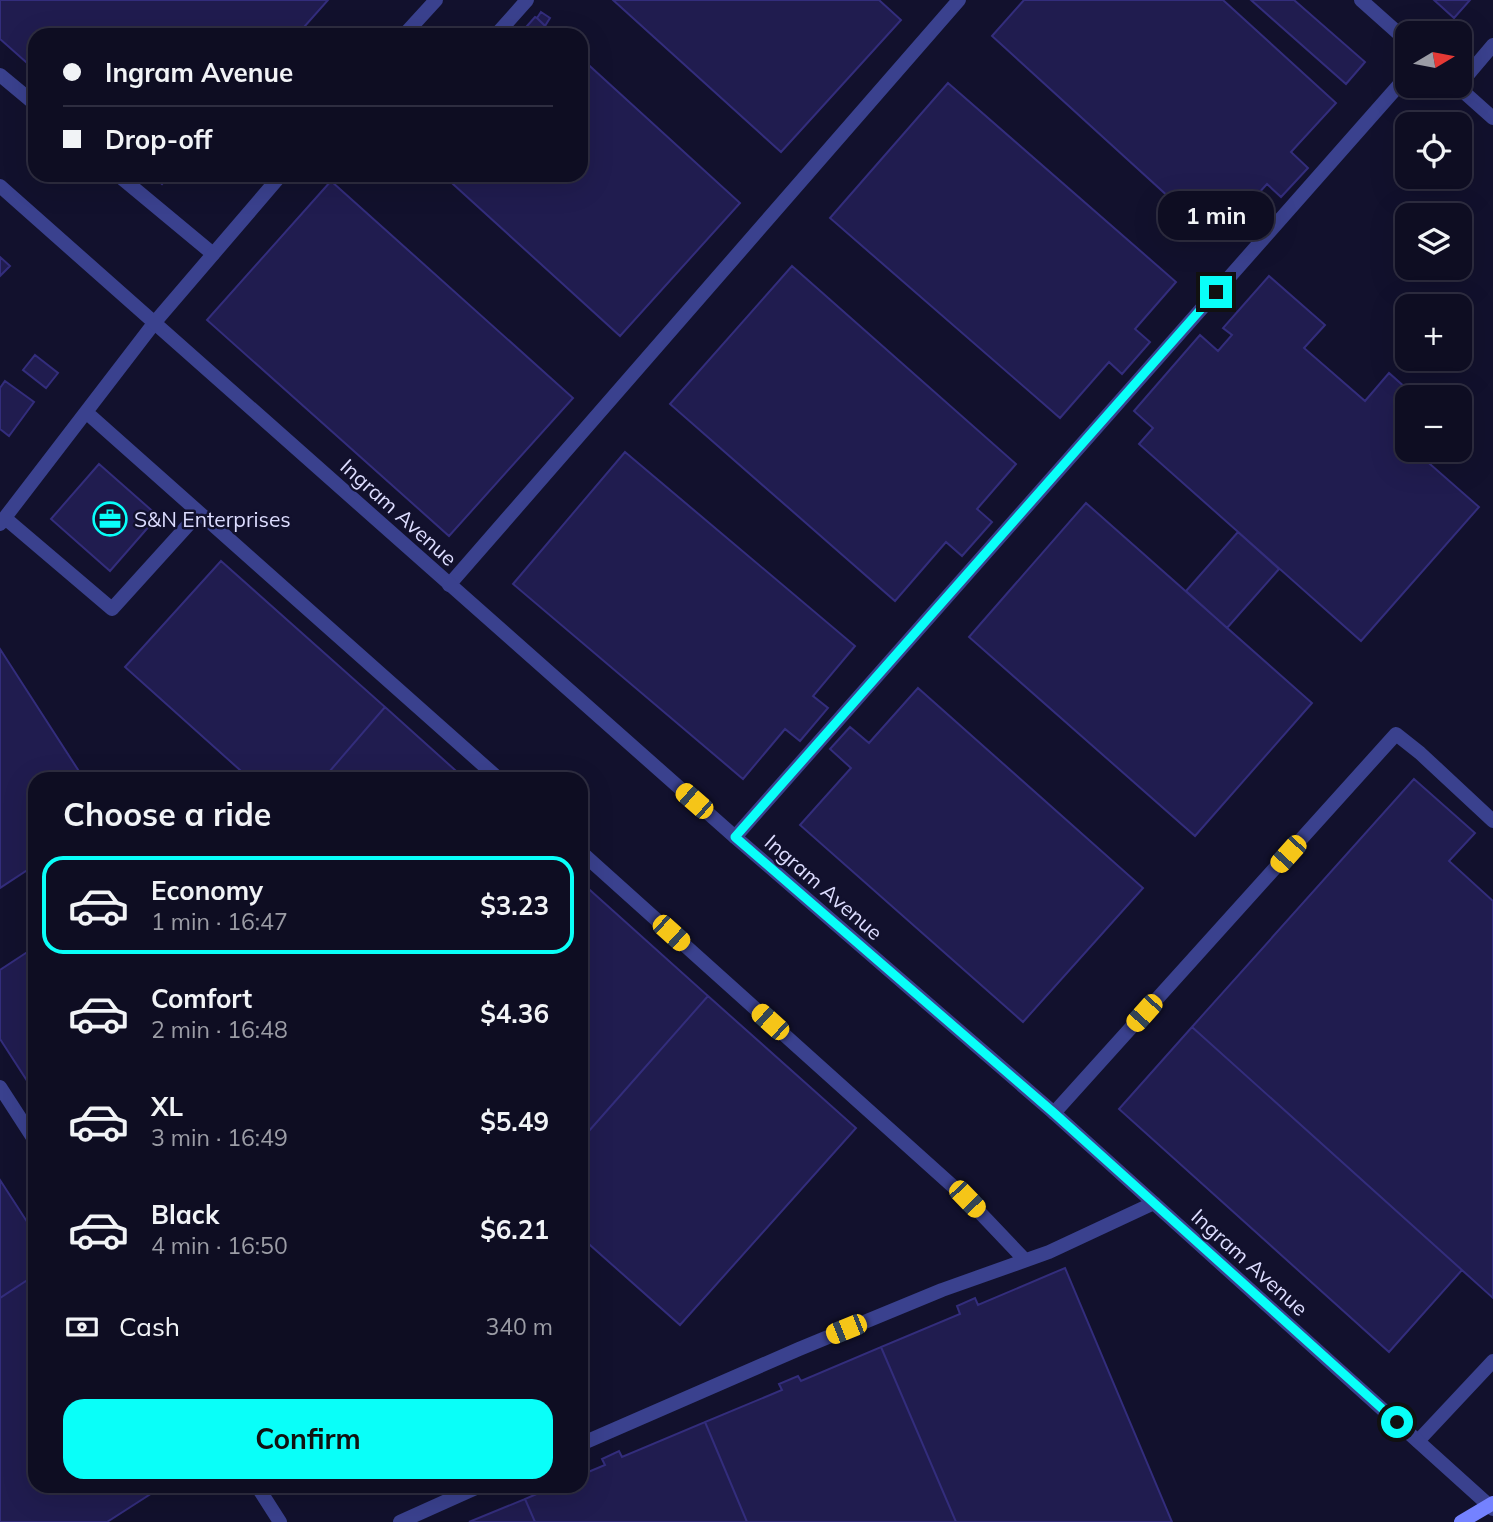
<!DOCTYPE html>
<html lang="en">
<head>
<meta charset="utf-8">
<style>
	:root { --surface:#0e0d22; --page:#17162a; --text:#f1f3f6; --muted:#9b9ca5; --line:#2e2d40; --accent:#09fff9 }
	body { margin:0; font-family:Mulish,sans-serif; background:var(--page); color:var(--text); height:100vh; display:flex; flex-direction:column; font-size:26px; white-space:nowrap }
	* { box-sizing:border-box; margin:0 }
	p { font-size:23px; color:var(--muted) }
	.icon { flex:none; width:38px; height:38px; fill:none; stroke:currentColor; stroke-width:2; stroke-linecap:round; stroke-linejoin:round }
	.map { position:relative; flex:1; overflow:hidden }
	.side { position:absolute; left:28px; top:772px; width:560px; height:721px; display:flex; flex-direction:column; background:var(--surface); border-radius:21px; box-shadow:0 7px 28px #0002,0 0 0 2px var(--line) }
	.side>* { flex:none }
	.banner { position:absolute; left:28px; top:28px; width:560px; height:154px; border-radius:21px; box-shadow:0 7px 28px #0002,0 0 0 2px var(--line); display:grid; align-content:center; height:154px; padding:0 35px; background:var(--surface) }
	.needle { width:46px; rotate:80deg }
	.tools { position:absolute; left:1395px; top:21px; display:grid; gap:14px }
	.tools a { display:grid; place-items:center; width:77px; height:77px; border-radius:14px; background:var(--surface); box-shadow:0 7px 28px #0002,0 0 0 2px var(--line); font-size:35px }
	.end { position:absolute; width:32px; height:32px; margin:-16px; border:9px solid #09fff9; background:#111; box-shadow:0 0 0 4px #111 }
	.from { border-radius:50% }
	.bubble { position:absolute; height:49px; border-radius:21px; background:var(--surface); box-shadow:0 7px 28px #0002,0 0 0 2px var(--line); font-size:23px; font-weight:700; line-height:49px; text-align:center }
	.car { position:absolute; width:21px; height:42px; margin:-21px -10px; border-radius:9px; box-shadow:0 0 5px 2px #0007; background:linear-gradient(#f5c518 24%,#345 0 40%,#f5c518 0 76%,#345 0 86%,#f5c518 0) }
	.banner b { display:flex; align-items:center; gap:24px; height:66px; font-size:26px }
	.banner b+b { border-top:2px solid var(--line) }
	.banner i { width:18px; height:18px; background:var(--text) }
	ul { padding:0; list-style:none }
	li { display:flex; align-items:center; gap:21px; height:98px; margin:0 14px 10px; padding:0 21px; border:4px solid transparent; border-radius:21px }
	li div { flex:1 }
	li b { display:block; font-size:26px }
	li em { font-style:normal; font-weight:700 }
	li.on { border-color:var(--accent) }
	li>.icon { width:63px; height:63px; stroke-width:1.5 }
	h2 { padding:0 35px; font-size:32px; line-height:84px }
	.pay { display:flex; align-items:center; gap:18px; height:77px; padding:0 35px; font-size:26px }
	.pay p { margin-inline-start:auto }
	.action { display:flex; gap:14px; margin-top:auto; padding:14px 35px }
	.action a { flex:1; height:80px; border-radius:21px; background:var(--accent); color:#111; font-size:28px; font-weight:700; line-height:80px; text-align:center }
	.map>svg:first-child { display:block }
	.building { fill:#201c4f; stroke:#332d7c; stroke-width:2 }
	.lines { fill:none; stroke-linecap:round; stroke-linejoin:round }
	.service { stroke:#3a418e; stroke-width:14 }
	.minor { stroke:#3a418e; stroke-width:14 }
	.secondary { stroke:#7482ff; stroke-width:14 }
	.route { stroke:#09fff9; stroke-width:9 }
	.labels { text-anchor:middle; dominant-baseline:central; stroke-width:5; stroke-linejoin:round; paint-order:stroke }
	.street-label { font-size:21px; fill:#ddf; stroke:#12112d }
	.poi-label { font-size:21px; fill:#ddf; stroke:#12112d; text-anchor:start }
</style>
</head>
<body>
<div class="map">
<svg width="1493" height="1522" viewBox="0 0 1493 1522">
	<rect width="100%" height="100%" fill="#12112d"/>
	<path class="building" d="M0,0h328l-31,35h-262v35l-35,-31z
		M613,0h266l22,20 -120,132z
		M1024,0h199l113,103 -45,49 17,16 -27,29 -14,-13 -51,56 -224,-204z
		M1251,0h43l71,62 -19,22z
		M1434,0h36l-16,18z
		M541,12l9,6 -5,8 -8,-8z
		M535,17l2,1 18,17h-36z
		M581,58l159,145 -120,133 -177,-161h138z
		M948,83l228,199 -41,47 15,13 -28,32 -13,-12 -49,56 -230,-200z
		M152,175h18l-8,9z
		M331,181l242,217 -124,138 -242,-216z
		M0,257l10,9 -10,10z
		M792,266l224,198 -39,45 15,13 -30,34 -16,-14 -51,59 -225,-197z
		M1269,276l56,49 -21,23 61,53 24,-28 27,24h-9l-2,45 2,8h7l65,57 -118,134 -222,-197 14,-16 -19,-17 66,-76 18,16 14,-16 -9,-7z
		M35,355l23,18 -12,15 -23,-18z
		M5,381l29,21 -25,34 -9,-7v-41z
		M625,452l230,194 -42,50 15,12 -28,33 -15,-12 -42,50 -230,-195z
		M99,464l59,52 -48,55 -59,-52z
		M1086,503l226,200 -117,133 -226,-199z
		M1238,532l41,37 -52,59 -41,-37z
		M221,561l164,146 -62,72h-73l-125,-112z
		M0,649l84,130h-49v86l-35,23z
		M918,688l225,200 -120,134 -223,-197 51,-57 -21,-19 20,-22 19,16z
		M385,707l80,72h-142z
		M1414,779l61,54 -26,28 44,40v397l-301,-271z
		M581,882l127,114 -127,144z
		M35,947v146l-35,-54v-69z
		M708,996l148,132 -176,197 -99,-88v-97z
		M1192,1027l270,243 -73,82 -270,-243z
		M0,1180l35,54v41l-35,23z
		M1065,1268l107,254h-216l-75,-175 79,-33 -3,-8 18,-8 3,7z
		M35,1275v211h128l-56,36h-107v-224z
		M881,1347l75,175h-209l-42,-100 77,-32 -3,-6 19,-8 3,5z
		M705,1422l42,100h-212l-10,-23 30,-13h26v-11l24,-10 -3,-6 17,-8 3,6z
		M525,1499l10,23h-66z"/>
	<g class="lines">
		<path class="service" d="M496,35l31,-35
			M0,75l35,29
			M1460,84l33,-39
			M118,175l95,79
			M86,412l413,367
			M5,518l107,91 87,-96
			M0,524l155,-202
			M449,585l510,-585
			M735,837l672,-761
			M581,852l386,347 58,61
			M0,1087l35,54
			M1054,1113l342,-379 24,19 73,68
			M1418,1441l75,-80
			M581,1444l218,-95 143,-59 107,-38 105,-49
			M257,1486l23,36
			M400,1522l80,-36"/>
		<path class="minor" d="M1361,0l46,41
			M404,35l32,-35
			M1457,86l36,32
			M0,186l735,651 319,276 439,396
			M155,322l126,-147"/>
		<path class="secondary" d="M1461,1522l32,-19"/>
	</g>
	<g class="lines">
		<path class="route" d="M1216,292l-481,545 319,276 343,309"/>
	</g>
	<defs>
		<symbol id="office-ring" viewBox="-11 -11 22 22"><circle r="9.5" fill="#12112d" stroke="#09fff9" stroke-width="1.5"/><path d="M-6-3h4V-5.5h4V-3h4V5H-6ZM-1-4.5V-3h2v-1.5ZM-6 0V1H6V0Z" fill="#09fff9"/></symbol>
	</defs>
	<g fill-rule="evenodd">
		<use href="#office-ring" x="91" y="500" width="38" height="38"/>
	</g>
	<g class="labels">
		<g class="street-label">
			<text transform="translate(399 512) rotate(42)">Ingram Avenue</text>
			<text transform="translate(824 887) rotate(41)">Ingram Avenue</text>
			<text transform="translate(1250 1262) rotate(42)">Ingram Avenue</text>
		</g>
		<g class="poi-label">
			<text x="134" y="519">S&amp;N Enterprises</text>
		</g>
	</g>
</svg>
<div class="tools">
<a><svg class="needle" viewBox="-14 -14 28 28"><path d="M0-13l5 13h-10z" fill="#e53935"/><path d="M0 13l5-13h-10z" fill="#9b9ca5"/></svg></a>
<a><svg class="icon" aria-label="locate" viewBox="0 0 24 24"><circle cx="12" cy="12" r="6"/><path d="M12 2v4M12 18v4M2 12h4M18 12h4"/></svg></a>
<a><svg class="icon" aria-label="layers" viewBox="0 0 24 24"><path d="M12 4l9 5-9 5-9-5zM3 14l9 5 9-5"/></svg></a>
<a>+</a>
<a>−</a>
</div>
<i class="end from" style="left:1397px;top:1422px"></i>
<i class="end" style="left:1216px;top:292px"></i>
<div class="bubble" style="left:1158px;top:191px;width:116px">1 min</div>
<i class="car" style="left:694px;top:801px;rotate:311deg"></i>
<i class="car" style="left:1288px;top:854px;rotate:222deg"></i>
<i class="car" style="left:671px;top:933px;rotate:132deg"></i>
<i class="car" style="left:1144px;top:1013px;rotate:222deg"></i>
<i class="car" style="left:770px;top:1022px;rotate:312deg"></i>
<i class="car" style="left:967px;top:1199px;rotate:136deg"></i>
<i class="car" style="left:846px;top:1329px;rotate:248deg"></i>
<div class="banner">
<b><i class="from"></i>Ingram Avenue</b>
<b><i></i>Drop-off</b>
</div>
<section class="side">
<h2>Choose a ride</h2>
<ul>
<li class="on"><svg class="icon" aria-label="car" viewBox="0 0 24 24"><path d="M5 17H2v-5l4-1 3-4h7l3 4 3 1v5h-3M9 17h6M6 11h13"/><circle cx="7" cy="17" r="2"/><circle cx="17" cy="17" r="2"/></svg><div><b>Economy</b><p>1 min · 16:47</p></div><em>$3.23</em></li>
<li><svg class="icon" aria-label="car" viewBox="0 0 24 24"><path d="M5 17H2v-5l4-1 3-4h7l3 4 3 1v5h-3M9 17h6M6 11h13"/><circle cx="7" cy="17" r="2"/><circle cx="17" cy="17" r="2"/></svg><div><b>Comfort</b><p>2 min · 16:48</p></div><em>$4.36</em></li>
<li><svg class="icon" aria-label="car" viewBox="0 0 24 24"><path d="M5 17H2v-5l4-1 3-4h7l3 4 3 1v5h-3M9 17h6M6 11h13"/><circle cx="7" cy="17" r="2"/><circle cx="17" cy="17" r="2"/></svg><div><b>XL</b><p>3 min · 16:49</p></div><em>$5.49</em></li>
<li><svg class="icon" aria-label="car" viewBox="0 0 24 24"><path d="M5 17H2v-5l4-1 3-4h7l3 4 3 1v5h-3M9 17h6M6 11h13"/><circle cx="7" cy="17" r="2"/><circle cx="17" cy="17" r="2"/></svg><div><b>Black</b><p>4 min · 16:50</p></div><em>$6.21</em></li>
</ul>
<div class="pay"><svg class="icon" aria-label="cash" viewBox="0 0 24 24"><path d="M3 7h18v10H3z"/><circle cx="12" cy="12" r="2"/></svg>Cash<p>340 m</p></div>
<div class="action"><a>Confirm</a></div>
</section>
</div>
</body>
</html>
